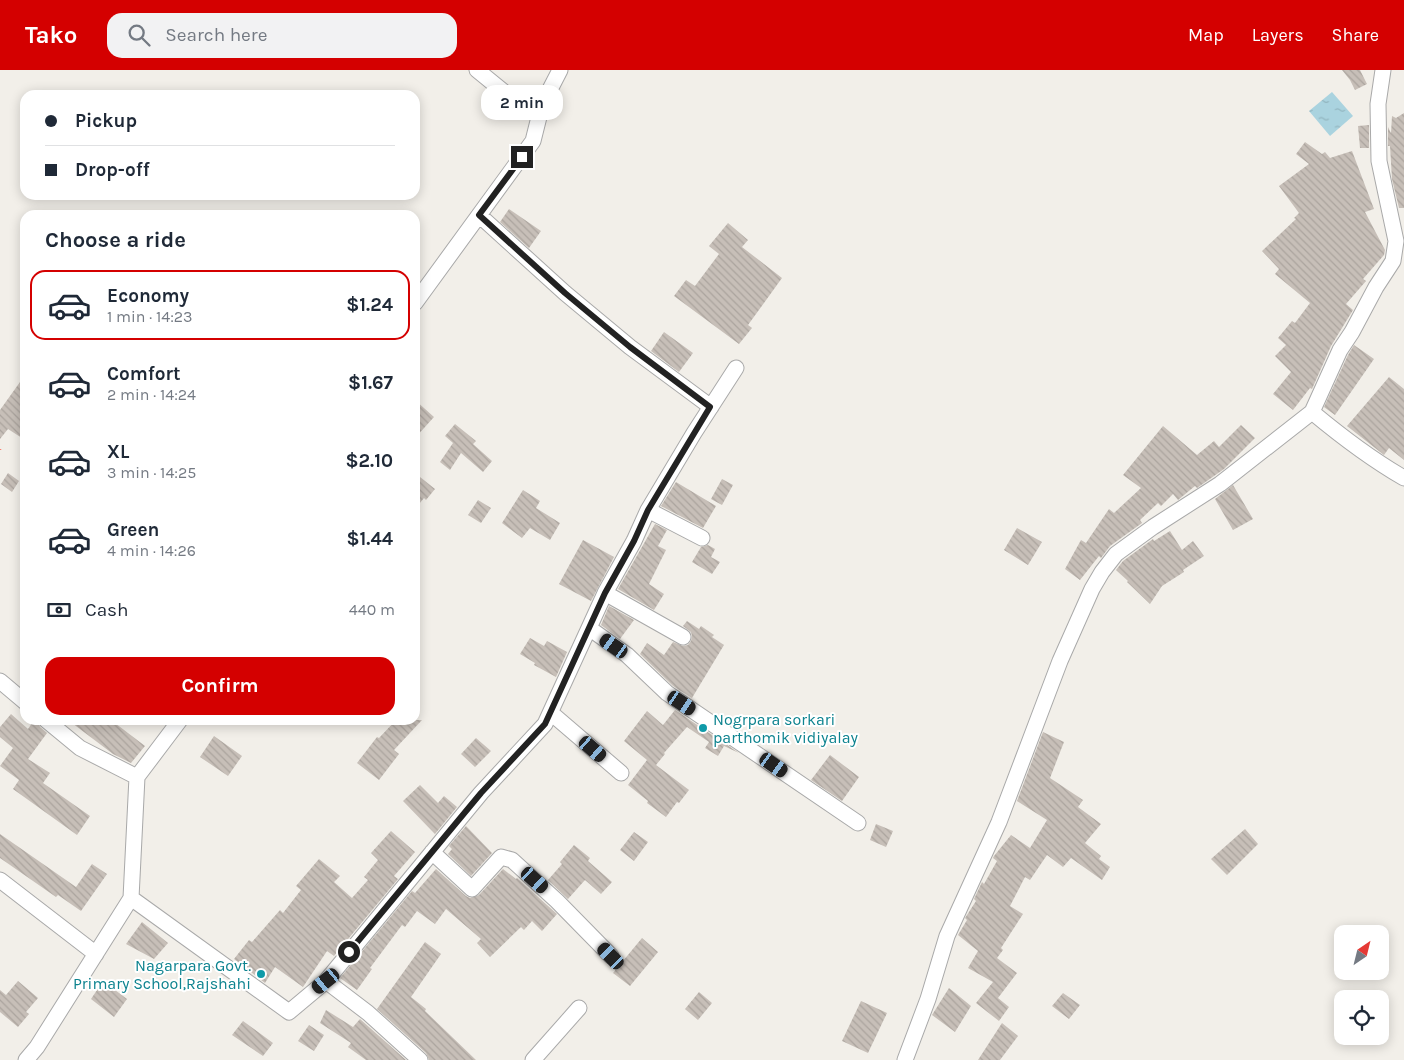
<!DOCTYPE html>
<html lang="en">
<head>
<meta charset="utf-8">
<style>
	:root { --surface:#fff; --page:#f2f2f3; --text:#1f2937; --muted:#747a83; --line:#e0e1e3; --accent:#d40000 }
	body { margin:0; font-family:Karla,sans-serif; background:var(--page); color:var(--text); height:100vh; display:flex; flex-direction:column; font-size:19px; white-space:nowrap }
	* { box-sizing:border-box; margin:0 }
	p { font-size:16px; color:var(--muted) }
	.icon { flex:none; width:28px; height:28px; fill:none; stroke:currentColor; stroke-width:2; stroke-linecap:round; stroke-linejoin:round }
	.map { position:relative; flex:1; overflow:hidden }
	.panel { position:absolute; left:20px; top:140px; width:400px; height:515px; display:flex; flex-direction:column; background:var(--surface); border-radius:15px; box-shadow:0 2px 12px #0003 }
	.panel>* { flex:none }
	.banner { position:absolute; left:20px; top:20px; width:400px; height:110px; border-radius:15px; box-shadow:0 2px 12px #0003; display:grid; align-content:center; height:110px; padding:0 25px; background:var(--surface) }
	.needle { width:32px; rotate:35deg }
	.controls { position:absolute; left:1334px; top:855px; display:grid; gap:10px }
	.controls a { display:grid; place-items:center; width:55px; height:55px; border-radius:10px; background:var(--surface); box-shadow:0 2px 12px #0003; font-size:25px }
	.end { position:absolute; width:22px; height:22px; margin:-11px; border:6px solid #222; background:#fff; box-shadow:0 0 0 2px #fff }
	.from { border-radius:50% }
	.bubble { position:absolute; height:35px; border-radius:15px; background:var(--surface); box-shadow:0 2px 12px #0003; font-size:16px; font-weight:700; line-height:35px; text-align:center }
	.car { position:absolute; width:15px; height:30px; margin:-15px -8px; border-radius:6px; box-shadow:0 0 4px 1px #0007; background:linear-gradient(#222 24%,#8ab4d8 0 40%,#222 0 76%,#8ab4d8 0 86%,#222 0) }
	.banner b { display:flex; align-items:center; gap:18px; height:48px; font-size:19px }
	.banner b+b { border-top:1px solid var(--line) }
	.banner i { width:12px; height:12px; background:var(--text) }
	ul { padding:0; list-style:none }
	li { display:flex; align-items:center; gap:15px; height:70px; margin:0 10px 8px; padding:0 15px; border:2px solid transparent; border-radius:15px }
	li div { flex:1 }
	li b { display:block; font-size:19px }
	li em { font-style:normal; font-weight:700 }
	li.active { border-color:var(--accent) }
	li>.icon { width:45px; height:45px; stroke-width:1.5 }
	h2 { padding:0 25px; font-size:22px; line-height:60px }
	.pay { display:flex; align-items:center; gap:12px; height:55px; padding:0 25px; font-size:19px }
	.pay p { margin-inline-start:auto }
	.cta { display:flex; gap:10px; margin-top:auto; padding:10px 25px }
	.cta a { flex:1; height:58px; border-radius:15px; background:var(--accent); color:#fff; font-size:20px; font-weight:700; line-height:58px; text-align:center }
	header { display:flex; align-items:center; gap:30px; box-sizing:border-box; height:70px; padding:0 25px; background:var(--accent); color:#fff }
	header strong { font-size:24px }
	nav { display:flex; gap:28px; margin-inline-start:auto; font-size:18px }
	.search { width:350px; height:45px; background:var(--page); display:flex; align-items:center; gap:12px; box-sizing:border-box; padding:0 18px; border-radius:15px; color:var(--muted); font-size:19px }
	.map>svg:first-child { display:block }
	.water { fill:url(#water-ripples) }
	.building { fill:url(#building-back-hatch) }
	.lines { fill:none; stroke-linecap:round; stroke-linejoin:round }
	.minor-casing { stroke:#a9a9a9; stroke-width:17 }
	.path { stroke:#fa8072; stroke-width:2.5; stroke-dasharray:2.5 2.5; stroke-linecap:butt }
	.minor { stroke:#fff; stroke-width:15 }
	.route { stroke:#222; stroke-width:6 }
	.culture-dot { fill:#0f9aa8; stroke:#fff; stroke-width:2 }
	.labels { text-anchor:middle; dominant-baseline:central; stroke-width:4; stroke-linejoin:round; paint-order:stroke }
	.culture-label { font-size:16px; fill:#0d838f; stroke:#fff; text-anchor:start }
</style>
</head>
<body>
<header>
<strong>Tako</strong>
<div class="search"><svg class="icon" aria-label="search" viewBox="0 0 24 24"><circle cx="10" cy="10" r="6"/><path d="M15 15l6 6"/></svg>Search here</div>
<nav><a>Map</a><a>Layers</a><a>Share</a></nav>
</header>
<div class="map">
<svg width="1404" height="990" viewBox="0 0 1404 990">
	<defs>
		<pattern id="water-ripples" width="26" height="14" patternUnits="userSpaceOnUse" patternTransform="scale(1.25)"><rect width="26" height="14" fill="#aad3df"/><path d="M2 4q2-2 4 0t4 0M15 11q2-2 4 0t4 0" fill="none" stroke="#92b5bf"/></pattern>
		<pattern id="building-back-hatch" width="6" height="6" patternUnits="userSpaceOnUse" patternTransform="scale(1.25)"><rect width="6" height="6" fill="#c7bfb8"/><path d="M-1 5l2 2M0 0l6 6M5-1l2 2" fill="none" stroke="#aba49e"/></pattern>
	</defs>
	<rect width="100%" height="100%" fill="#f2efe9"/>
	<path class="water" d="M1332,22l21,24 -23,20 -21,-25z"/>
	<path class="building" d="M1342,0h18l7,14 -12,6 -5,-10z
		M1404,43v95h-5l-7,-29 -2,-33h-2v-19l3,6 1,-17 4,2z
		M1369,55v23h-9l-2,-22z
		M1305,72l17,12 3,-2 5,6 22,-7 22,58 -9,3 20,38 -1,5 -21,24 3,2 -20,23 7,6 -22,36 -19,43 -2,-1 -17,22 -20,-16 18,-22 -16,-16 11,-11 -8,-7 14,-17 3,2 15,-20 -35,-29 4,-5 -17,-18 34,-32 -2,-1 5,-5 -20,-27 30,-22 -13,-10z
		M509,139l32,22 -12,17 -29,-26z
		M728,153l20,17 -6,7 40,31 -34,47 4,3 -13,16 -65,-48 12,-16 9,6 24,-32 -10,-8z
		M664,262l29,21 -14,19 -28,-21z
		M1354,275l20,14 -39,56 -11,-8 24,-52z
		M25,305v65l-17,-11 -8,10v-29z
		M1389,307l15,12v71l-15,-12 -5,7 -37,-29z
		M415,330l19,17 -19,21z
		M455,354l21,17 -3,3 19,17 -9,11 -22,-19 -11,17 -10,-8 13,-19 -8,-7z
		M1241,355l14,13 -31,31 -27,19 -2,-2 -17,14 -5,-6 -12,12 -3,-3 -18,17 2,3 -32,23 -9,12 -2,-2 -19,24 -15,-11 16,-29 5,3 23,-34 5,4 27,-25 -18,-13 40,-49 34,29 17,-14 5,6z
		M8,403l11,8 -7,11 -11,-8z
		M415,403l20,16 -9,11 -2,-2 -9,11z
		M722,409l11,6 -11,20 -11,-6z
		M676,412l40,24 -13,22 -42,-22z
		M1233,415l20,34 -20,11 -18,-31z
		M523,420l17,11 -4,7 24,15 -10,17 -20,-12 -8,10 -20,-15z
		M478,430l13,8 -10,15 -13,-8z
		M655,454l12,6 -9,16 8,4 -17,34 15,10 -10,16 -36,-21z
		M1017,458l25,14 -14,23 -24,-15z
		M1170,461l12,19 11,-9 11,15 -21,14 1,2 -22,14 -12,18 -23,-22 1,-1 -12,-11 7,-9 30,-22 1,2z
		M583,470l31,17 -23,44 -32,-17z
		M708,475l7,4 -4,8 9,5 -8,12 -20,-12 9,-15z
		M609,536l25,14 -14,19 -19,-14z
		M687,551l12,8 2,-3 13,9 -2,2 12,8 -32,53 -19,-12 -33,-32 7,-11 17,12 9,-13 10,4 5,-1 3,-4 1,-5 -1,-4 -8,-6z
		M530,568l14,8 3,-5 20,11 -11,25 -22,-12 1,-2 -15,-9z
		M675,640l64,43 -15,-7 -6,10 -13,-8 4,-6 -22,-15 -23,26 1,1 -9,11 33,25 -10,13 -2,-1 -11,15 -19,-14 1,-2 -20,-16 19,-25 -23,-19 23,-30 16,14z
		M11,644l17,15 6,-9h3l3,7 7,6 -19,26 22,14 -7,10 47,33 -13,19 -64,-46 6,-9 -19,-14 13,-18 -13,-11v-10z
		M68,650h43l34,26 -14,17 -18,-9z
		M396,650h26l-28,30 5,4 -20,26 -22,-17 20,-26 2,1z
		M1043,662l21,10 -14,36 33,22 -5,7 23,17 -16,19 16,13 -2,3 11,8 -8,13 -31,-22 -8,9 -16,-12 -17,25 -5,-3 -15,29 13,8 -22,34 2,2 -6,8 20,15 -19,25 11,9 -10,14 -23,-18 17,-21 -25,-14 10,-17 -20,-16 9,-15 -2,-2 2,-3 9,-14 -2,-2 8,-17 2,2 13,-23 -4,-3 1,-2 17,-21 19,13 17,-28 -30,-19z
		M214,666l28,20 -14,20 -28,-19z
		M476,668l15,13 -16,16 -14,-13z
		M830,685l29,22 -17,24 -31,-21z
		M420,715l18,18 6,-7 13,11 -22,27 -32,-33z
		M876,754l17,7 -7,16 -16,-7z
		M466,756l26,27 -21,23 -23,-22 4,-5 -3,-3z
		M1245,759l13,15 -31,31 -16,-16z
		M391,761l24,21 -21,24 4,3 -64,77 -7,-5 -24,36 -28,-20 -10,16 -31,-24 15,-19 3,2 28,-32 3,3 18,-23 -5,-4 23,-27 21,17 -6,6 18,16 16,-18 -4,-3 14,-17 -7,-7z
		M634,762l14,10 -14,19 -14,-11z
		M0,764l76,53 16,-23 15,10 -26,37 -23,-16 -2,2 -56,-39z
		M574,775l16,13 -2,3 24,21 -11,12 -16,-14 -17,19 -20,-19 14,-16 -2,-2z
		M436,799l30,27 4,2 9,-3 24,-26 13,10 1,-1 40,36 -15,17 -10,-10 -8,9 -3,-3 -31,30 -13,-14 4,-4 -35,-30 -11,15 -18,-13 -12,16 -3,-2 -32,43 2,1 -15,21 -17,-12 72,-87 3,2z
		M142,852l26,21 -14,16 -28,-15z
		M642,868l16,14 -28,34 -17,-13z
		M425,872l16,12 -30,43 15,12 -1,2 51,49h-47l-3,-7 -49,-44z
		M18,911l20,17 -12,14 3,2 -11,13 -18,-15v-22l6,5z
		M103,911l24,18 -13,18 -23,-18z
		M949,918l22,18 -16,26 -23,-17z
		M699,922l13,11 -14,17 -13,-11z
		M1063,923l17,12 -11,14 -17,-13z
		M861,931l26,12 -19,40 -26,-12z
		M326,940l27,17 7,-8 46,41h-40l-18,-13 3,-4 -31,-20z
		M243,951l30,22 -10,13 -31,-21z
		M1002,953l16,13 -18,24h-22z
		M309,955l15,10 -10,16 -16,-10z"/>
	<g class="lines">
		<defs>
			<path id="minor" d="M542,35l18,-35
				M479,145l86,78 65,54 81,60
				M415,233l118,-162 9,-36 -32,-8 -33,-27
				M1312,342l28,-62 12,-18 24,-45 17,-26 3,-20 -17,-80 -1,-57 5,-34
				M648,440l54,28
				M605,523l78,44
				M589,558l38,27 40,38 191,130
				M0,611l25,21
				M551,643l70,60
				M46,650l34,28 57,29
				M432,782l40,37 29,-32 11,3 45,41 54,55
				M0,810l96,74
				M131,828l158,114 37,-31 42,32 52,47
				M326,911l155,-188 64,-69 60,-131 29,-52 14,-31 46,-77 42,-65
				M26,990l11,-13 94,-149 6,-121 43,-57
				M533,990l46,-52
				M905,990l23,-61 19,-63 52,-114 61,-161 32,-72 10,-17 14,-18 37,-27 67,-43 92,-72c30,25 59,47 92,66"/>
		</defs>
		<use href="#minor" class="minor-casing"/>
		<path class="path" d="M0,379v1"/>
		<use href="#minor" class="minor"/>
	</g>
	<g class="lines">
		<path class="route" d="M349,882l132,-159 64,-69 60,-131 29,-52 14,-31 62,-103 -80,-60 -65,-54 -86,-78 43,-58"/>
	</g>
	<g class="culture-dot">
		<circle cx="703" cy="658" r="5"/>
		<circle cx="261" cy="904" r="5"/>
	</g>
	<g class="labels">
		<g class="culture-label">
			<text x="713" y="649">Nogrpara sorkari<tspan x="713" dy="18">parthomik vidiyalay</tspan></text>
			<text x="251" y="895" text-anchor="end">Nagarpara Govt.<tspan x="251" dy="18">Primary School,Rajshahi</tspan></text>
		</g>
	</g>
</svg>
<div class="controls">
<a><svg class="needle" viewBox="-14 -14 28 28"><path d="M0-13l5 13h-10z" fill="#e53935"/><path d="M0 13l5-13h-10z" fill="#747a83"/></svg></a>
<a><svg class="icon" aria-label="locate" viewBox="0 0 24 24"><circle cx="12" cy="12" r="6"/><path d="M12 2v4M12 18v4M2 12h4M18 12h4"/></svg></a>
</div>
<i class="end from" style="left:349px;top:882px"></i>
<i class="end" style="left:522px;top:87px"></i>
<div class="bubble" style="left:481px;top:15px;width:82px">2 min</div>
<i class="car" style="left:614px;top:576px;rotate:305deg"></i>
<i class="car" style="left:682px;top:633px;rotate:124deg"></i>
<i class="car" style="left:593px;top:679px;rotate:131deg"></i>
<i class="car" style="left:774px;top:695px;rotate:125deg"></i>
<i class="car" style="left:535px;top:810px;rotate:132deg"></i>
<i class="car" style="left:611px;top:886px;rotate:316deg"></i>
<i class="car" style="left:326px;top:911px;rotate:231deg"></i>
<div class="banner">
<b><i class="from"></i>Pickup</b>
<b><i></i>Drop-off</b>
</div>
<section class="panel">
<h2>Choose a ride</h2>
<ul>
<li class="active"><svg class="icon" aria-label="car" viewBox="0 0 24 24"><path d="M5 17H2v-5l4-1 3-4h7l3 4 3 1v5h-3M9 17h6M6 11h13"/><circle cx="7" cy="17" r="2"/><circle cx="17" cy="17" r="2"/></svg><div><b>Economy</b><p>1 min · 14:23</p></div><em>$1.24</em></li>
<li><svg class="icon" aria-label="car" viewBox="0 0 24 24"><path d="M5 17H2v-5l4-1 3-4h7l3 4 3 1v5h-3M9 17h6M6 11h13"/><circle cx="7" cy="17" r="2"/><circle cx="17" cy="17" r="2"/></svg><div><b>Comfort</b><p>2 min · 14:24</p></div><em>$1.67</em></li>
<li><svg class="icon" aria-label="car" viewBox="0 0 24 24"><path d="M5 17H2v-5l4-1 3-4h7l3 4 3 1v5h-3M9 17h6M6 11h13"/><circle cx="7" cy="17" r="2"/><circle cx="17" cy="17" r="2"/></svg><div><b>XL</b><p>3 min · 14:25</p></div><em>$2.10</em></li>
<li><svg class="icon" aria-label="car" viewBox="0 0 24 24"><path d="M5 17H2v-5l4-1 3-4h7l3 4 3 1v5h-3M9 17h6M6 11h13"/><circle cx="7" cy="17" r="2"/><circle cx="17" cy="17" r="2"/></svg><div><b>Green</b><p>4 min · 14:26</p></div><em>$1.44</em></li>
</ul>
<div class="pay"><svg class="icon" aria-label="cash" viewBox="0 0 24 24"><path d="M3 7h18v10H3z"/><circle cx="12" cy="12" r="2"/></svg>Cash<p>440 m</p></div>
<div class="cta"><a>Confirm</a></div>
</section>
</div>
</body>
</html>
